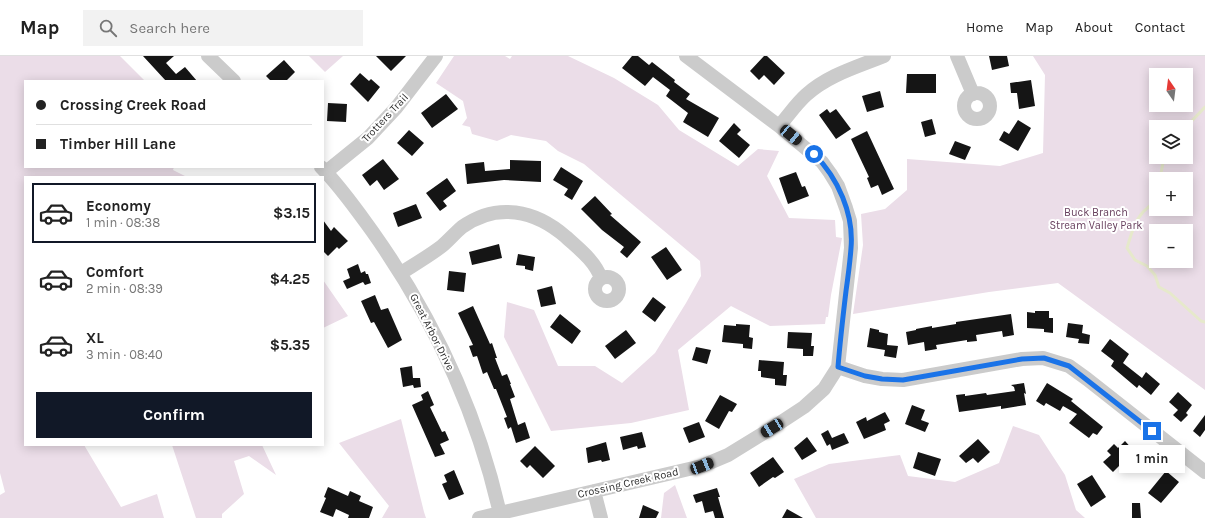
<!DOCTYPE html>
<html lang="en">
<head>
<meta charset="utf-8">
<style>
	:root { --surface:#fff; --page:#f2f2f2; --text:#222; --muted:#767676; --line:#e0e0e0; --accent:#111827 }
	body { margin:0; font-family:Karla,sans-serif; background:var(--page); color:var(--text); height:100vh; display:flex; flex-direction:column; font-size:15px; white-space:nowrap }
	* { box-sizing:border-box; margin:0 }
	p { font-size:13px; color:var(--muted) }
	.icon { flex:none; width:22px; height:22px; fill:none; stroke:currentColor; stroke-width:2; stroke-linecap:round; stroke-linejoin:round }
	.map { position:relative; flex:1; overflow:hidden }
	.drawer { position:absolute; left:24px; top:120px; width:300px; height:270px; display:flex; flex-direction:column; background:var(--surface); border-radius:0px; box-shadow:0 2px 10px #0003 }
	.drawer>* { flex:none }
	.banner { position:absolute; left:24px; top:24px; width:300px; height:88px; border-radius:0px; box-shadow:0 2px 10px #0003; display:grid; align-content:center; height:88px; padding:0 12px; background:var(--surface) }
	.needle { width:26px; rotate:346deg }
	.controls { position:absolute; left:1149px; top:12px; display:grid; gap:8px }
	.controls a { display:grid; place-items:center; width:44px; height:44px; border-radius:0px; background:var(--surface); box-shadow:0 2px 10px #0003; font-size:20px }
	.end { position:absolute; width:18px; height:18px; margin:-9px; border:5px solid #1a73e8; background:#fff; box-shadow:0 0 0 2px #fff }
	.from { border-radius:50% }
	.bubble { position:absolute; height:28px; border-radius:0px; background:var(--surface); box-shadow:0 2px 10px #0003; font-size:13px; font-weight:700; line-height:28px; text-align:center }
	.car { position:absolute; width:12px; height:24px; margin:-12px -6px; border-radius:5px; box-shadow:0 0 3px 1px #0007; background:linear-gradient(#222 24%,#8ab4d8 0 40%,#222 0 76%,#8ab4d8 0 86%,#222 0) }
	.banner b { display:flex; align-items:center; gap:14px; height:38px; font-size:15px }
	.banner b+b { border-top:1px solid var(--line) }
	.banner i { width:10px; height:10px; background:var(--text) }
	ul { padding:7px 0 0; list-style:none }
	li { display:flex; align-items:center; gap:12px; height:60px; margin:0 8px 6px; padding:0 4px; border:2px solid transparent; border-radius:0px }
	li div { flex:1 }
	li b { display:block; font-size:15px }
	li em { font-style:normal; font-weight:700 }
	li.active { border-color:var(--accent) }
	li>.icon { width:36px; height:36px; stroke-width:1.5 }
	.action { display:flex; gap:8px; margin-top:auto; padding:8px 12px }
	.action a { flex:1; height:46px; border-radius:0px; background:var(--accent); color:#fff; font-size:16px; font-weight:700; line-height:46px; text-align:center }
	header { display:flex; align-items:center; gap:24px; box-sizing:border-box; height:56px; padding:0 20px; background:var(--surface); border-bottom:1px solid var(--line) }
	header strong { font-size:19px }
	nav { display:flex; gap:22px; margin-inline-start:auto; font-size:14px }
	.search { width:280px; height:36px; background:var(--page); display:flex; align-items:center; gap:10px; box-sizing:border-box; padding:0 14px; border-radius:0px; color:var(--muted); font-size:15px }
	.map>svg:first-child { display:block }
	.green { fill:#ebdde8; fill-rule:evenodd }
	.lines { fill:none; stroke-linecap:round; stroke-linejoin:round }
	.stream { stroke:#e6e9cb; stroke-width:3 }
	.building { fill:#151515 }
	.minor { stroke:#cbcbcb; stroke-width:14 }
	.route { stroke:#1a73e8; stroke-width:5 }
	.labels { text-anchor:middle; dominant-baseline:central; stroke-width:4; stroke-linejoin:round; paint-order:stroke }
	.street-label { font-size:11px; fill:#2e2e2e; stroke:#fff }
	.park-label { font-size:11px; fill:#673f5d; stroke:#fff }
</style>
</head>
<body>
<header>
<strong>Map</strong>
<div class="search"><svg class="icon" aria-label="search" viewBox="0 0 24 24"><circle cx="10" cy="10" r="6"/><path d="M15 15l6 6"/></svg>Search here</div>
<nav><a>Home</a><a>Map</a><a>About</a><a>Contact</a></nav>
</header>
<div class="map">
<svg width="1205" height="462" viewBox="0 0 1205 462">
	<rect width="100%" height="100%" fill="#fff"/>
	<path class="green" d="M0,0h120l25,25h-120v86h149l-1,3 14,7h-162v268h59l37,62 36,-13 7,24h-164v-23l5,-3 -5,-19z
		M309,0h34l-18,16z
		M454,0h51l5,3 2,-3h56l46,22 44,27 21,25 59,36 20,-17 21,2 -12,25 22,42 46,2 1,17 6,1 -11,57 -3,22h-2l-1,7 -55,2 -39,-20 -53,44 11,60 -58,13 -80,8 -47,-94 3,-35 27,8 24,56h37l27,17 33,-30 31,-50 15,-27 -1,-15 -116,-97 -26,-13 -12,-10 -35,-6 -14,6 -25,-7 -2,-7 -8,-2 5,-7 -4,-17 -27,-18z
		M1033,0h172v334l-147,-107 -69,9 -136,22 10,-69 -2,-31 24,-5 22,-19v-31l93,7 43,-13 2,-78zM1156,19h30v30h-30zM1156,71h30v30h-30zM1156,123h30v30h-30zM1156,175h30v30h-30z
		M323,224l25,36 -25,12z
		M401,363l23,93 2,6h-44l7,-12 -50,-63z
		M1013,370l26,9 26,40 11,35 9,8h-269l-22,-39 35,-15 71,-9 8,21 47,6 44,-19z
		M172,389h90l14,30 -27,-19 -15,5 10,33 -22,20v4h-26z
		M675,429l12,33h-26l3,-25z"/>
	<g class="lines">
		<path class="stream" d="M1186,71l19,-20
			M1160,123l4,-22
			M1156,141c-2,7 -8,10 -13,15 -9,10 -12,23 -16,36l8,12 12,6 8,9 4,12 11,6 31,28 4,1"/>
	</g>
	<path class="building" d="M143,0h31l-8,7 10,11 9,-7 12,14h-31z
		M376,0h30l-15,15z
		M632,0h6l11,9 3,-3 23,18 -1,2 16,12 -4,5 33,19 -11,19 -25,-15 5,-9 -22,-17 4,-6 -17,-13 -8,9 -23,-18z
		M764,0h3l18,17 -11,12 -10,-10 -5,5 -9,-9z
		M989,0h18l2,10 -17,4z
		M284,4l11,12 -9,9h-15l-5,-5z
		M360,17l9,8 2,-2 9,8 -12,15 -18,-18z
		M907,18h29v19h-30z
		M1031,24l4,26 -16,3 -2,-16h-6l-1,-10z
		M880,35l4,16 -17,5 -5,-16z
		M446,38l12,15 -26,19 -11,-15z
		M328,47l19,1 -1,18 -19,-1z
		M827,53l3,4 6,-4 15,20 -15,10 -17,-24z
		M932,63l4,15 -11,3 -4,-15z
		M1018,64l13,8 -13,23 -19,-11 5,-9 5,3z
		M734,67l7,7 -4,4 13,11 -11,13 -20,-17z
		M409,74l15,13 -12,13 -15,-13z
		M867,75l27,58 -12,6 -4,-10 -7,3 -4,-10 2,-1 -18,-38z
		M955,85l16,6 -6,13 -16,-6z
		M383,103l16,20 -15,11 -7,-10 -7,6 -8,-11z
		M510,104l31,1v21l-37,-2 -37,4 -2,-20 19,-2 1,9 25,-2z
		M561,111l22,14 -11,19 -8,-5 4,-6 -15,-9z
		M796,116l6,15 3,-1 4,10 -21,8 -9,-26z
		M447,122l9,13 -13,10 4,5 -7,5 -14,-18z
		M595,140l17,18 -2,1 31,27 -14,16 -7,-6 4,-5 -22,-17 -21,-21z
		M416,148l6,14 -24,9 -5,-14z
		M323,164l8,11 3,-4 14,14 -9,8 -2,-2 -9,9 -5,-5z
		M499,188l3,14 -30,7 -3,-13z
		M666,191l16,23 -15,10 -16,-23z
		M518,198l17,3 -2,14 -8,-2v-3l-9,-1z
		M358,208l3,9 4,-2 1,3h2l3,9 -6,2 -2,-3 -16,7 -4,-8 7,-3 -3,-9z
		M449,215l17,2 -2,19 -17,-2z
		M552,230l4,18 -15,3 -4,-17z
		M375,239l6,15 7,-2 14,32 -14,8 -14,-26 -3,1 -10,-22z
		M653,241l13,10 -11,15 -13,-10z
		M473,250l17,38 2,-1 5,15h-2l7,18 5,-2 4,10h-1l5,13 -5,2 8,26 7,-3 5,16 -14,5 -5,-16 -3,2 -4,-11 3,-1 -11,-28h-2l-7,-17 -4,2 -6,-18 -4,1 -4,-11 4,-1 -15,-32z
		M1035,255h14v7h4v15l-9,-1v-3l-17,-1v-16l8,1z
		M560,258l21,17 -9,13 -22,-17z
		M1011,258l3,21 -11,2 -1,-6 -26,4 1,6 -10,1v-2l-31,5 1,4 -12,2 -1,-9 -16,3 -2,-13 10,-2v-1l16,-3v2l24,-4v-2z
		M1068,267l15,2 -1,8 8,2 -1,9 -11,-1 1,-4 -13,-2z
		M736,268l14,1 -1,12 4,1 -1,11 -9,-1v-4l-21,-2 2,-17 12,1z
		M870,272l9,2v2l9,2 -1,11 11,1 -2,12 -12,-2 1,-6 -18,-3z
		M626,274l10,13 -21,16 -10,-13z
		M788,276l24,1 -1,13h3l-1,10h-10v-7l-16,-1z
		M1110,283l19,15 -6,9 19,15 4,-6 14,12 -9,11 -12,-10 -2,3 -26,-22 3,-5 -13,-10z
		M696,291l15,3 -4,14 -15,-4z
		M759,304l25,2 -1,13h4l-1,11 -11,-1v-6l-14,-2v-6h-3z
		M412,310l1,12h7l1,9 -7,1 -1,-3 -10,2 -3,-19z
		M1024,327l2,11 -2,-1 2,12 -25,4v-3l-42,6 -3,-17 9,-1v2l21,-3 1,2 28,-4 -1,-4 -3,-2z
		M1047,327l26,16 -2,2 32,26 -6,8 -4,-2 -4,5 -20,-15 8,-9 -14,-8 -3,5 -14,-8 -2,3 -8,-5z
		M428,335l6,14 -4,2 12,25 3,-1 4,9 -9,4 5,10 -10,3 -23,-52 11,-5 -2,-5z
		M1178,336l14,13 -6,8 2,2 -7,7 -8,-7 5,-5 -9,-8z
		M720,339l17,9 -5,8 -3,-1 -10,18 -14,-8z
		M912,349l13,5 -4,10 8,3 -4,9 -20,-8z
		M885,356l5,9 -6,3 2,6 -22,9 -8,-17 10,-5 1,4z
		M1205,359v15l-5,7 -7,-6z
		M699,366l6,15 -16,6 -6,-15z
		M828,374l4,8 12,-5 5,10 -17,7 -2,-6 -3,2 -6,-12z
		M642,376l4,15 -8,2 -1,-3 -14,4 -3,-13z
		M807,381l10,14 -15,9 -8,-12z
		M978,383l12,13 -12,11 -5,-5 -7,5 -7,-7z
		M1125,385l9,10 -21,21 -10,-10 8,-7 -4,-4 7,-7 4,4z
		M606,386l4,18 -8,2 -1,-2 -13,3 -2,-15z
		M535,390l20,20 -12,12 -13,-13 -3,3 -7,-7z
		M918,396l23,7 -6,17 -22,-8z
		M773,401l11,15 -9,6 -2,-1 -14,10 -9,-14z
		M454,414l10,24 -15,6 -7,-16 5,-2 -3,-7z
		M1166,415l13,11 -18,21 -13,-10z
		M1092,419l14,22 -15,10 -14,-23z
		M328,431l20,9 2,-5 11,5 -2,5 14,6 -4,11h-21l1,-3 -13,-6 -3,8 -13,-5 6,-14 -2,-1z
		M717,432l3,9h-2l6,21h-9l-2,-7 -8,2 -3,-12 -6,2 -3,-8z
		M1132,447h8l1,15h-9z
		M643,449l16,7 -3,6h-17z
		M787,453l16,9h-21z"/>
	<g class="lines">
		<path class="minor" d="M208,0l26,25
			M957,0l16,38
			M964 50a13 13 0 1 1 26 0a13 13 0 1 1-26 0Z
			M779,70c9,-10 17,-22 27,-31 22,-20 51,-28 78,-39
			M321,111c19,19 35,42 51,64 61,86 106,183 129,287
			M326,116l42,-34 28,-30 40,-52
			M401,217c14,-9 28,-17 41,-27 7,-6 13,-13 20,-19 35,-25 73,-17 104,10 14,13 28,23 35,41
			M595 233a12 12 0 1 1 24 0a12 12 0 1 1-24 0Z
			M838,311l27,9 17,3 21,1 119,-21 21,-1 26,8 18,13 118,93
			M594,435l7,27
			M479,462l223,-52 26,-11 44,-27 32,-21 20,-18 14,-22 13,-119 -1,-27 -4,-13 -8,-22 -8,-13 -8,-11 -43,-36 -93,-70"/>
	</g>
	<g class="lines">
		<path class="route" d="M814,98c24,24 40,60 37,94 -1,14 -3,29 -5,43 -3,25 -6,51 -8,76l27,9 17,3 21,1 119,-21 22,-1 25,8 83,65"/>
	</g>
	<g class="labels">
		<g class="street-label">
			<text transform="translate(385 62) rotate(-47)">Trotters Trail</text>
			<text transform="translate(432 276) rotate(63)">Great Arbor Drive</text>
			<text transform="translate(628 427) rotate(-13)">Crossing Creek Road</text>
		</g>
		<g class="park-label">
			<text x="1096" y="156">Buck Branch<tspan x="1096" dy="13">Stream Valley Park</tspan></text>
		</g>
	</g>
</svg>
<div class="controls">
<a><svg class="needle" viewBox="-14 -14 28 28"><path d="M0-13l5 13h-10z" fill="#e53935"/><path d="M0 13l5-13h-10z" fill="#767676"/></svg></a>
<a><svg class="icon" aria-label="layers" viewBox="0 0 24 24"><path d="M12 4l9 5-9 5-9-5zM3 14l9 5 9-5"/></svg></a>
<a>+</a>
<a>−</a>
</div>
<i class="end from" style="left:814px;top:98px"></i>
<i class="end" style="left:1152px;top:375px"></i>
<div class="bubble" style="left:1119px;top:389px;width:66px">1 min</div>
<i class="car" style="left:791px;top:79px;rotate:129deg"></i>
<i class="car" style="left:772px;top:372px;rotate:238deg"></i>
<i class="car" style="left:702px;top:410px;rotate:69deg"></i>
<div class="banner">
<b><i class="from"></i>Crossing Creek Road</b>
<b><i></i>Timber Hill Lane</b>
</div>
<section class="drawer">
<ul>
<li class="active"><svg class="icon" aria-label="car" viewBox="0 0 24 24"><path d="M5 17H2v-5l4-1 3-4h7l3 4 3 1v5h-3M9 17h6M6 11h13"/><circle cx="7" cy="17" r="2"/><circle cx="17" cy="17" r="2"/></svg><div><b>Economy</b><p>1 min · 08:38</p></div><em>$3.15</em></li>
<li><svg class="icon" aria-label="car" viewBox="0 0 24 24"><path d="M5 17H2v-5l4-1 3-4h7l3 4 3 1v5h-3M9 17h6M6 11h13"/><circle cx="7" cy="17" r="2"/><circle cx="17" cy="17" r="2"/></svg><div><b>Comfort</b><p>2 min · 08:39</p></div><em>$4.25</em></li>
<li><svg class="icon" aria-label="car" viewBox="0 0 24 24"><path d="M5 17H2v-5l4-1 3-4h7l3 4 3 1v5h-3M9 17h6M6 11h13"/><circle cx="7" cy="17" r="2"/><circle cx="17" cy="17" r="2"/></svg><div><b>XL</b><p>3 min · 08:40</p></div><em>$5.35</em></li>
</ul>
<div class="action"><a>Confirm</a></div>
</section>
</div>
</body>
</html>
